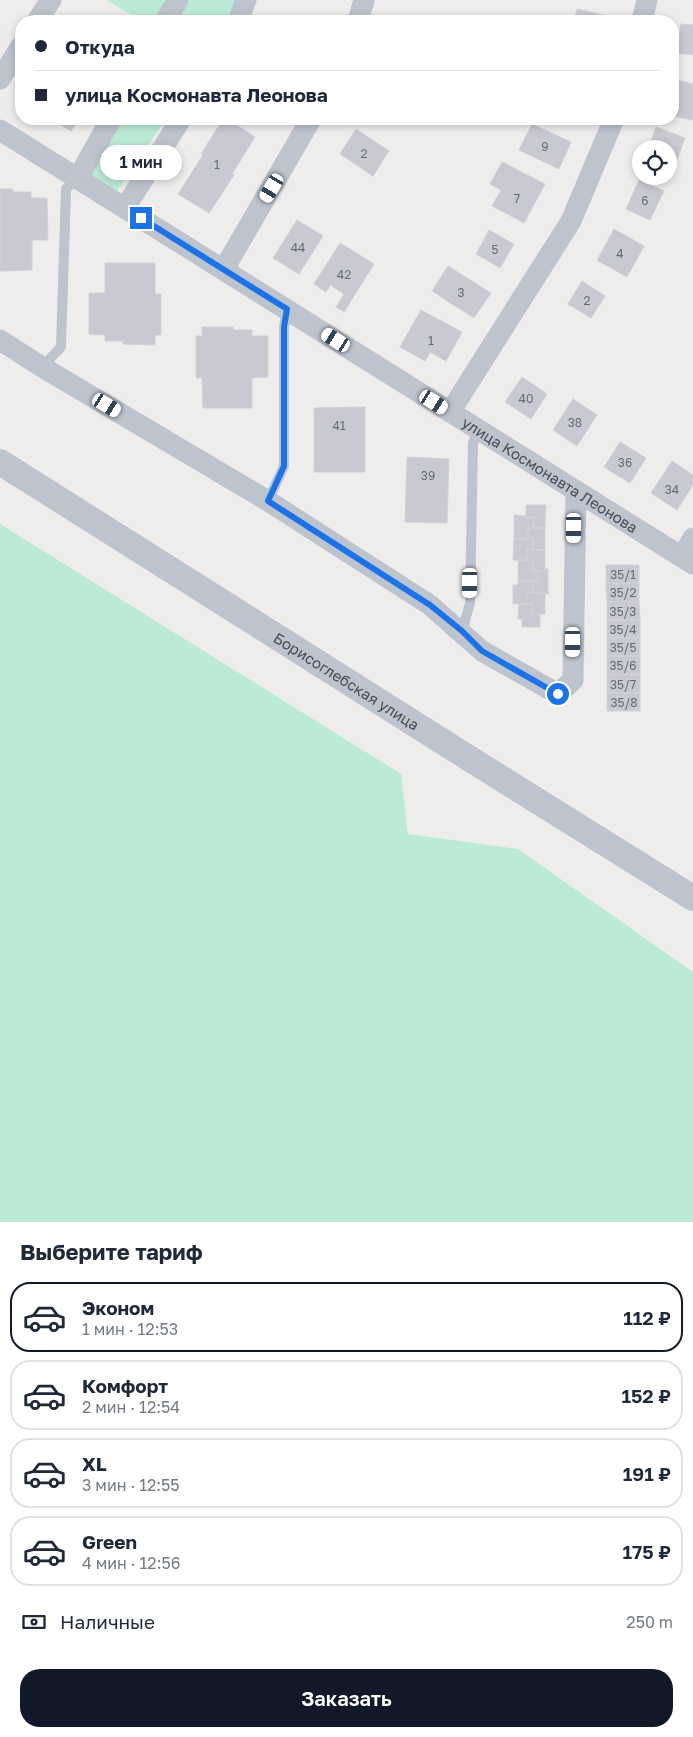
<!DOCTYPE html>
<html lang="ru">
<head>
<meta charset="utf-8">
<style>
	:root { --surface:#fff; --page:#f6f6f7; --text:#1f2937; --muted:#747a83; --line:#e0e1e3; --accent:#111827 }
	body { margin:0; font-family:"Golos Text",sans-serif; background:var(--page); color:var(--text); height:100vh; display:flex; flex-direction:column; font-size:19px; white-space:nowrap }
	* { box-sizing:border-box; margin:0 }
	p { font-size:16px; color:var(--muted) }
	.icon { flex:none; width:28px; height:28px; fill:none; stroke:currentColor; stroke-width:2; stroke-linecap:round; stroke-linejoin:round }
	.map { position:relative; height:1222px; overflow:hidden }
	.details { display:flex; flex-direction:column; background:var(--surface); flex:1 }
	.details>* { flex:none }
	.banner { position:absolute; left:15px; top:15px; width:664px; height:110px; border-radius:20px; box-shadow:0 2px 8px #0003; display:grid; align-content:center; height:110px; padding:0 20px; background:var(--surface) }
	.controls { position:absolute; left:632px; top:140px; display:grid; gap:10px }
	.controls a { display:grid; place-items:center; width:45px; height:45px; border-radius:50%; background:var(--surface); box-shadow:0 2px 8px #0003; font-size:25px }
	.end { position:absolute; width:22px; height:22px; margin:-11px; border:6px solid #1a73e8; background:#fff; box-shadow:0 0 0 2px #fff }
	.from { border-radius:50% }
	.bubble { position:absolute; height:35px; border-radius:18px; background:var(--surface); box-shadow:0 2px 8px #0003; font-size:16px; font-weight:600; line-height:35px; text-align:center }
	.car { position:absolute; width:15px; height:30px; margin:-15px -8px; border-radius:6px; box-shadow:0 0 4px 1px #0007; background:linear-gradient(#fff 24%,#345 0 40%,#fff 0 76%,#345 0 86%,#fff 0) }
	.banner b { display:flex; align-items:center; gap:18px; height:48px; font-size:19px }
	.banner b+b { border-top:1px solid var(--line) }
	.banner i { width:12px; height:12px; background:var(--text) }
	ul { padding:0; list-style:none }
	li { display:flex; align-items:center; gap:15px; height:70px; margin:0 10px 8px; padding:0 10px; border:2px solid var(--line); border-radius:20px }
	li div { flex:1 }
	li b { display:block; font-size:19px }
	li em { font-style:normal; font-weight:600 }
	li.on { border-color:var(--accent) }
	li>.icon { width:45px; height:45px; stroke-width:1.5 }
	h2 { padding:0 20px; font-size:22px; line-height:60px }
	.pay { display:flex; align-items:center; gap:12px; height:55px; padding:0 20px; font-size:19px }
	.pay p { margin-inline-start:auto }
	.action { display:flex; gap:10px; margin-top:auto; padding:10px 20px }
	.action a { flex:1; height:58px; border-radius:20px; background:var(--accent); color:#fff; font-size:20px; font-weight:600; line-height:58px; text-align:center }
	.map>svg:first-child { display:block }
	.green { fill:#bbebd6 }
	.building { fill:#c9cad1; stroke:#d0d1d8 }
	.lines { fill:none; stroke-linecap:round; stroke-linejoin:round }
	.service { stroke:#bdc4ce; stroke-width:10 }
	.minor { stroke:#bdc4ce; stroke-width:21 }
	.tertiary { stroke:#bdc4ce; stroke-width:26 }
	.route { stroke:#1a73e8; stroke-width:6 }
	.labels { text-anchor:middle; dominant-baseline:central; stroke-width:4; stroke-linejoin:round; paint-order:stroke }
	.number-label { font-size:12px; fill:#666c76 }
	.street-label { font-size:15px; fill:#454c58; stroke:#fff }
</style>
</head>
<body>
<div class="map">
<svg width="693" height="1222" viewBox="0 0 693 1222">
	<rect width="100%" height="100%" fill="#efecec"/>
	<path class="green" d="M106,0h130l-7,21h-87z
		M117,119h49l-50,74 -30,-21z
		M0,524l401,250 7,60 110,15 175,123v250h-693z"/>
	<path class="building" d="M577,9l30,7 -1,5h-32z
		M407,16l15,5h-16z
		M681,24l12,1v30l-16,-2z
		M673,79l20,5v36l-21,-4z
		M51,119h28l-8,12z
		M223,119h4l28,18 -23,37 2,1 -25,38 -31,-19 25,-39 -2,-1z
		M532,124l39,18 -12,27 -40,-19z
		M656,127l29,11 -10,27 -6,-2v-14h-21z
		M356,129l33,22 -16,25 -33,-22z
		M502,162l43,22 -21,39 -32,-17 9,-16 -11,-6z
		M639,180l25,11 -14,29 -24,-11z
		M0,189h13v3h18v6h16l1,42h-16v30l-32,1z
		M297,220l26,16 -24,38 -26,-16z
		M614,229l30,17 -17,31 -30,-17z
		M489,230l25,14 -14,24 -24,-14z
		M340,243l34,21 -30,48 -8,-5 8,-13 -14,-9 -4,7 -12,-8z
		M105,263h50v31h6v41h-6v10l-32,-1v-3h-18v-6l-16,-1v-41h16z
		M448,266l43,27 -17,25 -42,-27z
		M582,281l23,15 -14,22 -23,-14z
		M421,310l41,22 -16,29 -16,-9 -5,9 -25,-14z
		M202,327h31v3h19v6h16v41l-16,1v30h-49l-1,-30h-6v-42h6z
		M522,377l25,17 -16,25 -26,-17z
		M573,399l24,16 -20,31 -24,-16z
		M365,407v65h-51v-64z
		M620,442l26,16 -16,25 -26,-16z
		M407,457l42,2 -2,64 -42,-1z
		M672,461l21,14v10l-16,25 -26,-17z
		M526,505h20l-1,23h-11v-11h-8z
		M514,515l20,2v11h-6v11h-14z
		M528,528h17v22h-12v-11h-5z
		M514,539h19v11l-6,-1v11h-14z
		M527,549l18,1v21h-12v-11h-6z
		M518,560h15v11h5v10h-20z
		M606,565h33v18h-33z
		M545,569h3v25l-15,-2v-11h5v-10h7z
		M518,581h15v11h-6l-1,12h-13v-19h5z
		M606,583h33v18l-32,1z
		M527,592l18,1v21h-13v-10h-6z
		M639,601l1,19h-33v-18z
		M519,604h13v10h8v13h-18v-8h-4z
		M607,620h33v18h-33z
		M607,638h33v18h-33z
		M607,656h33v18l-33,1z
		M640,674v19h-33v-18z
		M607,693h33v18h-33z"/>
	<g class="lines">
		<path class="service" d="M42,367l19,-20 5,-158 12,-11
			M268,501l16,-35v-139l3,-18
			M462,631l8,-28 3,-160 6,-14"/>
		<g class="minor">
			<path d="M37,21l14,-21"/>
			<path d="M165,21l13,-21"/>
			<path d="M238,21l8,-21"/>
			<path d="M358,21l6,-21"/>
			<path d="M642,21l5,-21"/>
			<path d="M0,79l21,-33"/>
			<path id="s1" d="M0,130l693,434"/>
			<path d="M78,178l33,-59"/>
			<path d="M125,208l56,-89"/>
			<path d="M224,269l87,-150"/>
			<path d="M0,340l42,27 226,134 162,104 52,46 76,43 15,-14 3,-189"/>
			<path d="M450,412l121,-191 43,-102"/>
			<path d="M682,557l11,-19"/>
		</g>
		<path class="tertiary" id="s2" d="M0,462l459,290 234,146"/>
	</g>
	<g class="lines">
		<path class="route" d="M141,218l146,91 -3,18v139l-16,35 162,104 32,26 20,20 76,43"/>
	</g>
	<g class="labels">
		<g class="number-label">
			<text x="545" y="146">9</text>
			<text x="364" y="153">2</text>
			<text x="217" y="164">1</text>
			<text x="517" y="198">7</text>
			<text x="645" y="200">6</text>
			<text x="298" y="247">44</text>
			<text x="495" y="249">5</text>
			<text x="620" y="253">4</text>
			<text x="344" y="274">42</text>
			<text x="461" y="292">3</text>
			<text x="587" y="300">2</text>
			<text x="431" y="340">1</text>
			<text x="526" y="398">40</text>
			<text x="575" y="422">38</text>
			<text x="339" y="425">41</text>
			<text x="625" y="462">36</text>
			<text x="428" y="475">39</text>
			<text x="672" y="489">34</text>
			<text x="623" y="574">35/1</text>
			<text x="623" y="592">35/2</text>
			<text x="623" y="611">35/3</text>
			<text x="623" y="629">35/4</text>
			<text x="623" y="647">35/5</text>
			<text x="623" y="665">35/6</text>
			<text x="623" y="684">35/7</text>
			<text x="624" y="702">35/8</text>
		</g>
		<g class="street-label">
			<text stroke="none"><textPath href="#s1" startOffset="649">улица Космонавта Леонова</textPath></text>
			<text stroke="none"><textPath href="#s2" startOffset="410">Борисоглебская улица</textPath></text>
		</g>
	</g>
</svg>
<div class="controls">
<a><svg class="icon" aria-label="locate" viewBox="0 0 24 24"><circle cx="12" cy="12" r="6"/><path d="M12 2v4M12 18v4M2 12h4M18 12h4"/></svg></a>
</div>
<i class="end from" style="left:558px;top:694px"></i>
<i class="end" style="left:141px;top:218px"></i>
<div class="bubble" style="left:100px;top:145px;width:82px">1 мин</div>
<i class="car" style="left:272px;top:188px;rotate:211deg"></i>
<i class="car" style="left:336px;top:340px;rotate:302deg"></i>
<i class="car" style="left:434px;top:402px;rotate:123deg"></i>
<i class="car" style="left:107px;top:405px;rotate:121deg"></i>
<i class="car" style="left:574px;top:528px;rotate:180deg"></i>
<i class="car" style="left:470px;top:583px;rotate:181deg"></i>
<i class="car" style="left:573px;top:642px;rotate:180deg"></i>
<div class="banner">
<b><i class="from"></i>Откуда</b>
<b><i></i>улица Космонавта Леонова</b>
</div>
</div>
<section class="details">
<h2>Выберите тариф</h2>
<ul>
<li class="on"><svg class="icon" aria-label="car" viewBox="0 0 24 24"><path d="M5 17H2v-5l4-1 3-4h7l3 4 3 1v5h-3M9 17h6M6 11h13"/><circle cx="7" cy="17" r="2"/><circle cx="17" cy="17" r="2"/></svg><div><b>Эконом</b><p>1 мин · 12:53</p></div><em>112 ₽</em></li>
<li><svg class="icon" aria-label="car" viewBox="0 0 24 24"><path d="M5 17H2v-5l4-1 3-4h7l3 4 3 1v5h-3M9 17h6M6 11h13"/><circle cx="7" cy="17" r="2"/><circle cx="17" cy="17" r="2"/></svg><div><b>Комфорт</b><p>2 мин · 12:54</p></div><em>152 ₽</em></li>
<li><svg class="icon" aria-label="car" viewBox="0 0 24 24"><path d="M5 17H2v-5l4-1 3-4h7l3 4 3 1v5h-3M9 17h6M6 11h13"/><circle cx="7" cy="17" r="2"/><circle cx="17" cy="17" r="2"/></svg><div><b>XL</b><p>3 мин · 12:55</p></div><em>191 ₽</em></li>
<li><svg class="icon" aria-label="car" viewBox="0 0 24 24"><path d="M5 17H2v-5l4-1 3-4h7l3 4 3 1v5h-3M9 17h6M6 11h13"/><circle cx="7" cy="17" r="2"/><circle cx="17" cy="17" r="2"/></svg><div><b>Green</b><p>4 мин · 12:56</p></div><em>175 ₽</em></li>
</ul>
<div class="pay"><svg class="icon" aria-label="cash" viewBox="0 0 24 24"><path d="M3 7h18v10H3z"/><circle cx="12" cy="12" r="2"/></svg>Наличные<p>250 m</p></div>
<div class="action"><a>Заказать</a></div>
</section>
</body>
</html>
